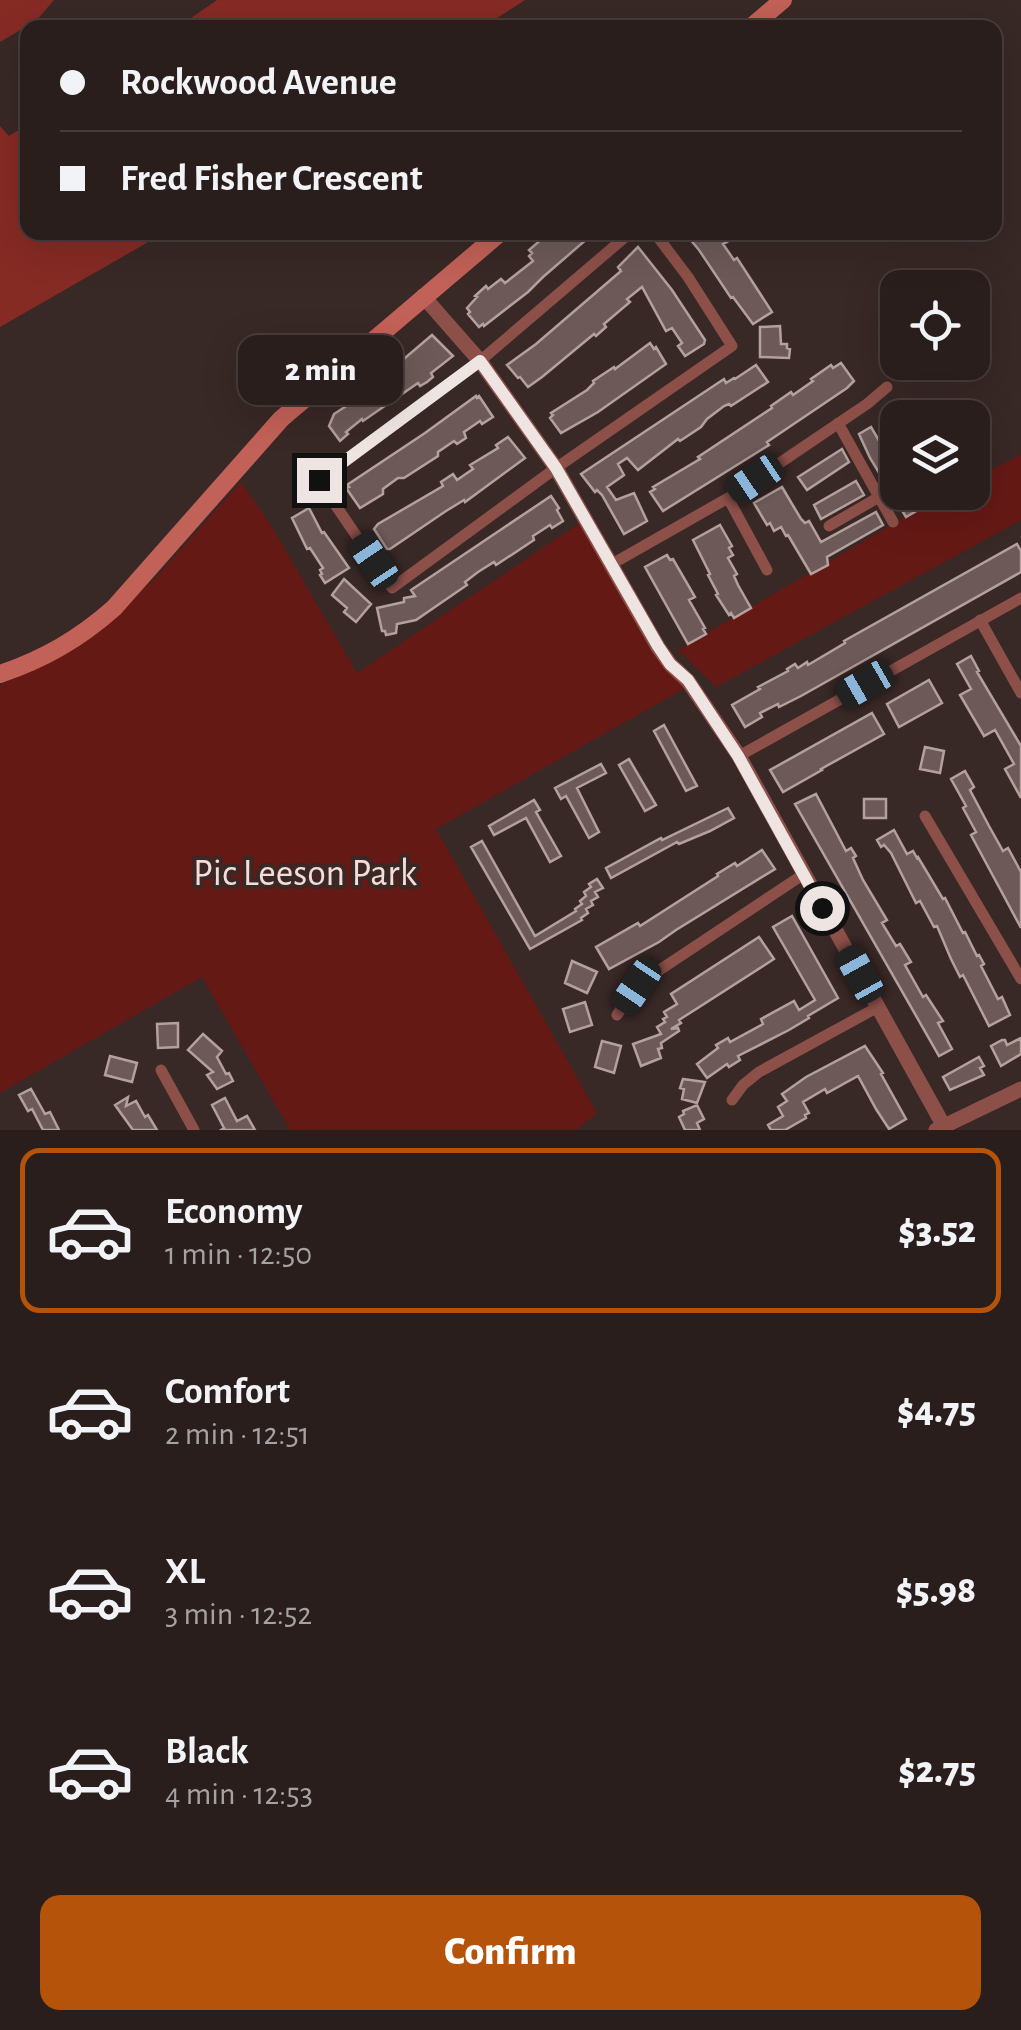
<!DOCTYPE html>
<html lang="en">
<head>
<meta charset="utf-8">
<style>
	:root { --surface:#2a1e1c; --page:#322725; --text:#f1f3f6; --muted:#a5a2a3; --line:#463c3b; --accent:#b45309 }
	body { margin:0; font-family:"Alegreya Sans",sans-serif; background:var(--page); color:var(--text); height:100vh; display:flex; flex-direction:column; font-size:38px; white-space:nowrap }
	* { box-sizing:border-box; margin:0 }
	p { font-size:32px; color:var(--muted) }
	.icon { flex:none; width:55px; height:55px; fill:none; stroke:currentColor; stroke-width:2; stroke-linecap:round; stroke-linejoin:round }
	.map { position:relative; height:1130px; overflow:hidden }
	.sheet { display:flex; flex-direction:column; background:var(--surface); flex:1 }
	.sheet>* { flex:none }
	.hud { position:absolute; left:20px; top:20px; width:982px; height:220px; border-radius:20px; box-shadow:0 10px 40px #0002,0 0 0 2px var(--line); display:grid; align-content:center; height:220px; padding:0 40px; background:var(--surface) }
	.buttons { position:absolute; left:880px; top:270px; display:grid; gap:20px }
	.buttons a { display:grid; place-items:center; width:110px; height:110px; border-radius:20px; background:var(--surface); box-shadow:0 10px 40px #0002,0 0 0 2px var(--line); font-size:50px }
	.end { position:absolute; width:45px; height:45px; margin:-22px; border:12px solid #eee4e2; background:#111; box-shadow:0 0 0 5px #111 }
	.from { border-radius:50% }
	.bubble { position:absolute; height:70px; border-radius:20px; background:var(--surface); box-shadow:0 10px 40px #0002,0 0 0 2px var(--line); font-size:32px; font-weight:800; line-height:70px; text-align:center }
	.car { position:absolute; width:30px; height:60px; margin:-30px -15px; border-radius:12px; box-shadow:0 0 8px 2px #0007; background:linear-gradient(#222 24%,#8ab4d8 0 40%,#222 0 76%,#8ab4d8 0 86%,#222 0) }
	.hud b { display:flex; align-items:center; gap:35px; height:95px; font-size:38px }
	.hud b+b { border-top:2px solid var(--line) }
	.hud i { width:25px; height:25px; background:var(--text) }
	ul { padding:18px 0 0; list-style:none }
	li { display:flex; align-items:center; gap:30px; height:165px; margin:0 20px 15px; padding:0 20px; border:5px solid transparent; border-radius:20px }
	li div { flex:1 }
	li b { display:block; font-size:38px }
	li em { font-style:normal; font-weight:800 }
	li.selected { border-color:var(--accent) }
	li>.icon { width:90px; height:90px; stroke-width:1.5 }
	.action { display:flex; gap:20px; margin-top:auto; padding:20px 40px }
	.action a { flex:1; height:115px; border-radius:20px; background:var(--accent); color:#fff; font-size:40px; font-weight:800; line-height:115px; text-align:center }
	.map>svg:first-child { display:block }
	.green { fill:#651915 }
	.water { fill:#862a24 }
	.building { fill:#6d5a58; stroke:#b4a09d; stroke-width:2.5 }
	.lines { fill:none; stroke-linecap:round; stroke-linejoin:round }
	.minor { stroke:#8d5049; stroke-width:11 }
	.tertiary { stroke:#8d5049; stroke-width:15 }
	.secondary { stroke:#c26157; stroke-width:18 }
	.route { stroke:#eee4e2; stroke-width:12 }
	.labels { text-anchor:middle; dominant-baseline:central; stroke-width:8; stroke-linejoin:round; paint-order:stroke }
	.park-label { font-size:38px; fill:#f7dbd7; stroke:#382826 }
</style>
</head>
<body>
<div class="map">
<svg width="1021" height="1130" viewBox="0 0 1021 1130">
	<rect width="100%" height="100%" fill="#382826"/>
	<path class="green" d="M1021,454v66l-305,167 -38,-37 247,-145 23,-12 24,-1 1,-12z
		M241,482l28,40 88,151 230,-155 100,169 -251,142 161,284 -21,17h-286l-88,-153 -202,116v-407l152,-104z"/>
	<path class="water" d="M0,0h54l-18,21 -36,21z
		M217,0h308l-42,27h-305z
		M27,125l1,107 136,1 -164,94v-201l9,10z"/>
	<path class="building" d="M550,232h45l-52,45 -15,15 -44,34 -1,-2 -4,3 -11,-13 2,-2 -3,-4 10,-11 -2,-1 11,-10 2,3 13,-10 4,4 28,-22 -4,-5 3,-3 -3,-3z
		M684,232h37l6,10 -4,2 11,16 3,-2 35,54 -19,12 -20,-27 -2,1 -32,-48z
		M638,247l34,43 33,50 -1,4 -19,12 -7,-10 4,-3 -10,-15 -6,3 -24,-44 -15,12 3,3 -26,22 2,3 -10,9 -2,-2 -52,43 -14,10 -8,-10 -2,1 -11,-13 29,-21 85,-73 -3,-4z
		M780,326l1,18h6v4l3,1 -1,9 -29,-1v-30z
		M432,335l21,21 -22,17 2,4 -6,5 -7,4 -2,-3 -55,38 -1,-2 -16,13 2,2 -8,7 -11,-15 5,-12 37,-24 -2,-4 4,-2 -1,-2 13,-9 -1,-2 21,-13z
		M650,343l4,6 2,-2 10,17 -68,48 -37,21 -11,-15 3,-3 -2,-2 36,-23 7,-7 -1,-2 21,-14 1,2z
		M841,363l13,18 -7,7 -80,54 2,3 -16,10 -90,56 -13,-19 5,-3 -2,-2 47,-28 -2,-2 74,-49 -1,-2 20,-14 2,3 20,-14 -2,-2 20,-14 2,3z
		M756,365l12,17 -37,24 -2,-2 -5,2 -17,13 -6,8 -21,14 -2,-2 -40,31 -11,-12 -9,6 6,11 -17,12 9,13 18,-7 13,28 -23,13 -22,-39 -5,-5 -2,2 -14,-18 143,-95 2,4 8,-5 1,1z
		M476,396l1,2 2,-2 14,21 -11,7 -2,-3 -16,11 2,6 -9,6 -3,-3 -16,11v4l-34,22h-6l-15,11v5l-23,14 -14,-20 3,-1 -2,-2 78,-52z
		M871,427l27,46v19h10l10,18 -12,7 -36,-59 -11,-24z
		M508,437l17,21 -60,44 -1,-2 -18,11 -56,38h-3l-13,-20 4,-5 65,-38 -2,-4 12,-8 4,6 16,-11 -3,-4 28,-17 -2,-3z
		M842,449l7,13 -42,28 -9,-13z
		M856,481l8,14 -43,24 -7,-14z
		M782,487l19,32 4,4 4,-2 12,21 55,-30 7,13 -56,32 1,8 -17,9 -23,-39 -2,1 -5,-9 -7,4 -4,-8 -3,2 -13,-22z
		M551,496l8,12 -2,2 6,11 -11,7 -2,-3 -17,11 1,4 -12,8 -26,17 -2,-3 -16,10 -13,10 2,3 -51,35 -19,4 -1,9 -10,2 -1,-4h-3l-5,-23 27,-6v-4l11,-2 -4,-6z
		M309,508l13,25 2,-1 25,36 -24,15 -5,-8 2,-1 -2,-4 3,-2 -13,-20 -3,1 -15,-31z
		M720,525l12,21 -3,2 4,7 -5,3 9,16 -3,2 4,9 13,23 -17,10 -3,-5 -2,2 -13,-20 2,-1 -10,-19 2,-1 -17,-34z
		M1017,544l4,7v21l-220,124 -22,11 -1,-3 -18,9 2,4 -17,10 -13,-22 28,-16 -2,-2 30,-16 -1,-2 8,-5 3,4 9,-6 1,3 37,-22 -1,-2z
		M667,555l3,5 3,-1 22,38 -6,3 16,28 -2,1 3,5 -18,10 -43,-77z
		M344,579l27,25 -15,18 -12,-10 3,-4 -15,-13z
		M971,656l8,15 -2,1 44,74v52l-16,-29 9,-5 -19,-34 -11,6 -24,-41 11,-6 -14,-25z
		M929,680l13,23 -43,24 -12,-23z
		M872,713l12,21 -63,35 1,1 -39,22 -13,-22z
		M664,725l33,61 -11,5 -32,-60z
		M925,747l19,4 -4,22 -20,-4z
		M629,759l27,46 -11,6 -26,-46z
		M601,764l5,9 -29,15 22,44 -10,6 -23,-42 -5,3 -6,-11z
		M965,771l9,16 -4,3 19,36 14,25 5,-3 13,24v56l-50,-93 5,-3 -13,-24 3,-2 -15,-27z
		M816,794l30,57 5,-3 5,8 -3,2 10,22 24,40 -5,3 14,23 4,-2 11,18 -6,3 18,32 3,-2 17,26 -5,2 14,26 -13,7 -144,-252z
		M864,799h22v19h-22z
		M534,800l6,10 -4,2 25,44 -11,6 -24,-44 -32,17 -5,-9z
		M728,808l6,10 -24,13 -31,13 -2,-2 -66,36 -5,-10 55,-30 1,2z
		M894,830l13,24 6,-3 4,7 1,-1 25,42 2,-1 18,35 2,-1 12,24 2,-1 5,9 -3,2 17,33 4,-2 8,18 -21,11 -26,-51 -3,2 -9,-18 -14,-33 -3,1 -14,-26 -4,2 -25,-50 -7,-8 -3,2 -4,-7z
		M482,841l53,95 41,-25 -1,-2 7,-5 -2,-3 6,-5 -2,-4 7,-5 -2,-3 8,-5 6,9 -8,4 3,5 -7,4 2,4 -7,4 2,4 -7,5 1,2 -52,29 -59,-102z
		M762,850l13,19 -99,61 -17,12 -50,27 -13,-22 42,-24 2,3 78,-50 -1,-2 18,-11 2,3z
		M792,916l46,82 -30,18 1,2 -20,12 -51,26 2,4 -11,7 -2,-3 -20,14 -10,-14 21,-16 -2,-3 12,-7 2,4 33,-18 -2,-5 33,-18 5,9 16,-10 -42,-73z
		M759,937l15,22 -95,61 2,3 -10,6 7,-1 1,3 -18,12 1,5 -4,1 3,9 -20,8 -8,-22 28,-10 -4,-7 8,-5 -2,-3 4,-2 -3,-5 13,-8 -6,-10z
		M572,961l25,11 -10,21 -22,-10z
		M585,1002l7,23 -22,7 -7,-23z
		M178,1023v24l-20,1 -1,-24z
		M203,1034l19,17 -5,6 9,17 3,-1 4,8 -16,8 -10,-14 6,-3 -25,-22z
		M1021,1038v16l-20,12 -10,-20 11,-6h3l2,5z
		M602,1041l19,5 -7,27 -19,-6z
		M865,1046l18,27 -2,1 25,45 -17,10 -13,-20 -18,-33 -31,17 -2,-4 -22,13 6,11 -4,2 1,3 -21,12h-14l-3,-5 15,-9 -5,-9 9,-6 -5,-7 24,-17z
		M110,1056l27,7 -5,19 -27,-7z
		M979,1057l5,9 -4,2 4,7 -34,15 -7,-13z
		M683,1079l22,3 -8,21 -15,-4 2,-10 -4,-1z
		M31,1089l14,25 5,-2 9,18h-16l-11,-21 -4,2 -9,-16z
		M128,1097l-2,9 10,-5 9,16 3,-2 9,15h-24l-18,-25z
		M225,1098l12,23 10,-5 8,14h-34l3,-2 -12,-23z
		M697,1105l7,14 -7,4 3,7h-15l-6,-13 5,-3 -1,-3z"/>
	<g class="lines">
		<path class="minor" d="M631,232l-151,129 -161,120 73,107 164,-120 176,-122 -44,-69 -34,-45
			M879,497l14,25
			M728,498l39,72
			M829,526l50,-29 -41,-74
			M612,564l116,-66 139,-94 20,-17
			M980,620l41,73
			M739,756l282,-158
			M925,816l96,163
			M617,1015l20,-30 167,-111
			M161,1070l33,60
			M732,1100l11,-15 16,-13 119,-65"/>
		<path class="tertiary" d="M423,296l57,65 76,107 102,179 12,17 18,17 51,75 207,374
			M936,1130l85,-41"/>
		<path class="secondary" d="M750,28l33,-28
			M0,674c44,-15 79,-35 114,-66l167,-189 220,-187"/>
	</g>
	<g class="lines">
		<path class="route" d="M319,480l161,-119 76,107 102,178 12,18 18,16 50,76 84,152"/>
	</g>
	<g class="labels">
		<g class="park-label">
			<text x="305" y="874">Pic Leeson Park</text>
		</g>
	</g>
</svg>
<div class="buttons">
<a><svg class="icon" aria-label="locate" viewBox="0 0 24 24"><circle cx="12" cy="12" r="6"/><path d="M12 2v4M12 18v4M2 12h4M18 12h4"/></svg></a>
<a><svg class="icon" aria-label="layers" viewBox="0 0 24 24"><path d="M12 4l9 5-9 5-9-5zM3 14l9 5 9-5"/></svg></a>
</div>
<i class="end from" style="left:822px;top:908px"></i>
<i class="end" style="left:319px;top:480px"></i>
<div class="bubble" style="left:238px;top:335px;width:165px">2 min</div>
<i class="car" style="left:755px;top:479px;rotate:236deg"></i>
<i class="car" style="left:374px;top:561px;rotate:326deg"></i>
<i class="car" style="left:865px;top:684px;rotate:240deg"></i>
<i class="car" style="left:860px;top:974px;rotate:331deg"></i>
<i class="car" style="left:637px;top:986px;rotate:214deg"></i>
<div class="hud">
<b><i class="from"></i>Rockwood Avenue</b>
<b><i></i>Fred Fisher Crescent</b>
</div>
</div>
<section class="sheet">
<ul>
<li class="selected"><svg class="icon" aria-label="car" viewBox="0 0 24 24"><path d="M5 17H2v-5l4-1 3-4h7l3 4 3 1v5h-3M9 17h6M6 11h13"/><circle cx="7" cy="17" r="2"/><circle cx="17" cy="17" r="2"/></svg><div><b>Economy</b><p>1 min · 12:50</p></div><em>$3.52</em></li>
<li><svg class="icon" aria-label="car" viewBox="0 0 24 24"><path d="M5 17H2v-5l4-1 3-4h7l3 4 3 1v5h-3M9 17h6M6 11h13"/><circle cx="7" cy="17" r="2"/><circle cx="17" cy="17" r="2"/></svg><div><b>Comfort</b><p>2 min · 12:51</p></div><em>$4.75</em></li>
<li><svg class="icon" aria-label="car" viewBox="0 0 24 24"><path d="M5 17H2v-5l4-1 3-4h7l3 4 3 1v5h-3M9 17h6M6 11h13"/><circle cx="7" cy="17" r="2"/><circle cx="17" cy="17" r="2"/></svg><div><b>XL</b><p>3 min · 12:52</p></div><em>$5.98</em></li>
<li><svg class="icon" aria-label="car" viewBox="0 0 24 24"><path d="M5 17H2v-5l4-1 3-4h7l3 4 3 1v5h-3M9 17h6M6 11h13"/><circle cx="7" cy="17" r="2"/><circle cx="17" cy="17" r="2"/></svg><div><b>Black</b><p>4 min · 12:53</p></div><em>$2.75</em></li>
</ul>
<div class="action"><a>Confirm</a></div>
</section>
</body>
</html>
